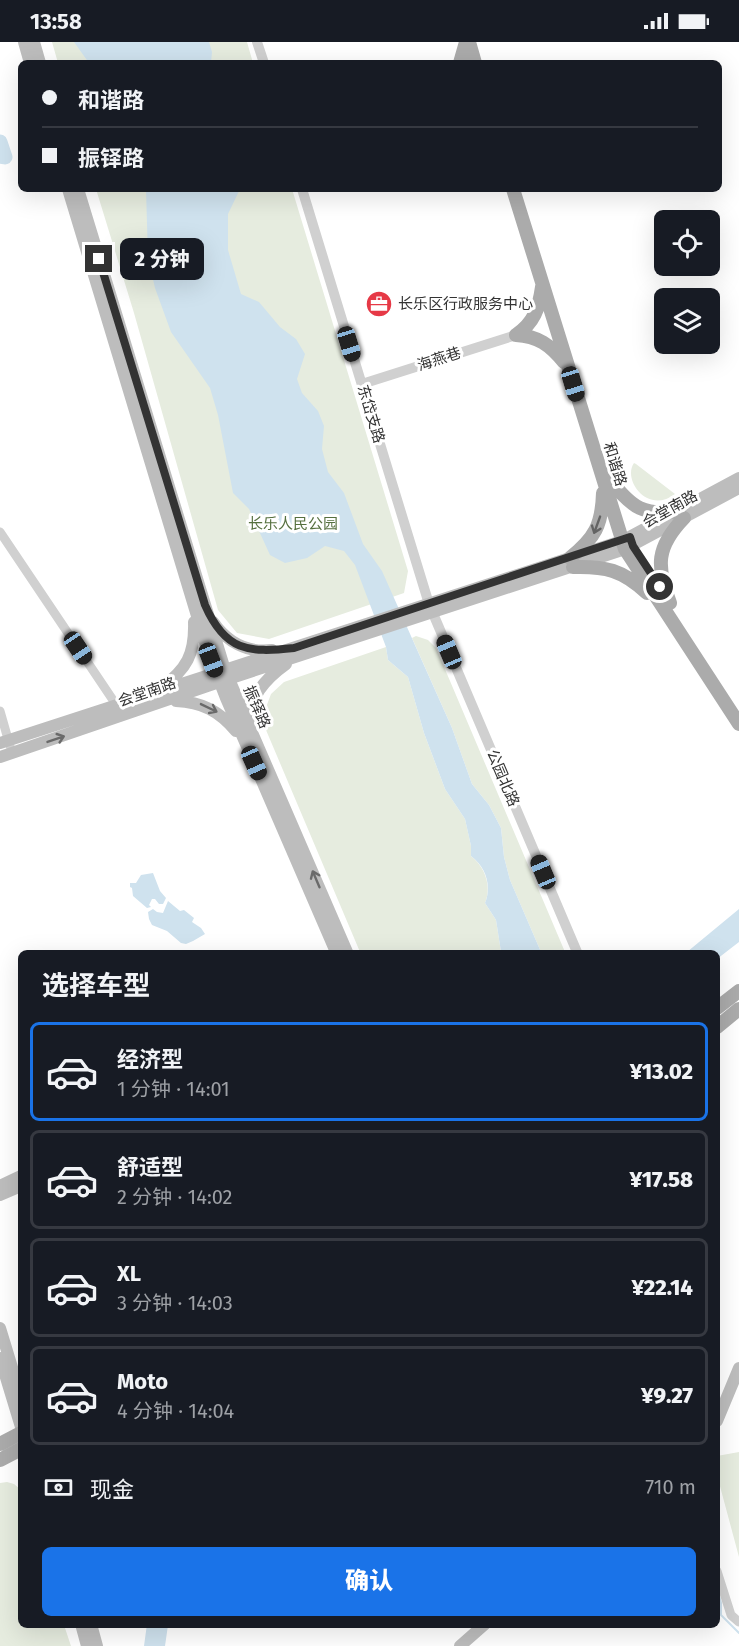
<!DOCTYPE html>
<html lang="zh">
<head>
<meta charset="utf-8">
<style>
	:root { --surface:#171b24; --page:#242831; --text:#f1f3f6; --muted:#9ea1a6; --line:#363941; --accent:#1a73e8 }
	body { margin:0; font-family:"Fira Sans","Noto Sans SC",sans-serif; background:var(--page); color:var(--text); height:100vh; display:flex; flex-direction:column; font-size:22px; white-space:nowrap }
	* { box-sizing:border-box; margin:0 }
	p { font-size:20px; color:var(--muted) }
	.icon { flex:none; width:33px; height:33px; fill:none; stroke:currentColor; stroke-width:2; stroke-linecap:round; stroke-linejoin:round }
	.map { position:relative; flex:1; overflow:hidden }
	.panel { position:absolute; left:18px; top:908px; width:702px; height:678px; display:flex; flex-direction:column; background:var(--surface); border-radius:9px; box-shadow:0 6px 24px #0002 }
	.panel>* { flex:none }
	.top-card { position:absolute; left:18px; top:18px; width:704px; height:132px; border-radius:9px; box-shadow:0 6px 24px #0002; display:grid; align-content:center; height:132px; padding:0 24px; background:var(--surface) }
	.fabs { position:absolute; left:654px; top:168px; display:grid; gap:12px }
	.fabs a { display:grid; place-items:center; width:66px; height:66px; border-radius:9px; background:var(--surface); box-shadow:0 6px 24px #0002; font-size:30px }
	.end { position:absolute; width:27px; height:27px; margin:-14px; border:8px solid #333; background:#fff; box-shadow:0 0 0 3px #fff }
	.from { border-radius:50% }
	.bubble { position:absolute; height:42px; border-radius:9px; background:var(--surface); box-shadow:0 6px 24px #0002; font-size:20px; font-weight:800; line-height:42px; text-align:center }
	.car { position:absolute; width:18px; height:36px; margin:-18px -9px; border-radius:8px; box-shadow:0 0 4px 2px #0007; background:linear-gradient(#222 24%,#8ab4d8 0 40%,#222 0 76%,#8ab4d8 0 86%,#222 0) }
	.top-card b { display:flex; align-items:center; gap:21px; height:57px; font-size:22px }
	.top-card b+b { border-top:2px solid var(--line) }
	.top-card i { width:15px; height:15px; background:var(--text) }
	ul { padding:0; list-style:none }
	li { display:flex; align-items:center; gap:18px; height:99px; margin:0 12px 9px; padding:0 12px; border:3px solid var(--line); border-radius:9px }
	li div { flex:1 }
	li b { display:block; font-size:22px }
	li em { font-style:normal; font-weight:800 }
	li.selected { border-color:var(--accent) }
	li>.icon { width:54px; height:54px; stroke-width:1.5 }
	h2 { padding:0 24px; font-size:27px; line-height:72px }
	.pay { display:flex; align-items:center; gap:15px; height:66px; padding:0 24px; font-size:22px }
	.pay p { margin-inline-start:auto }
	.button { display:flex; gap:12px; margin-top:auto; padding:12px 24px }
	.button a { flex:1; height:69px; border-radius:9px; background:var(--accent); color:#fff; font-size:24px; font-weight:800; line-height:69px; text-align:center }
	.status { display:flex; justify-content:space-between; align-items:center; height:42px; padding:0 30px; background:var(--surface); direction:ltr }
	.status svg { height:16px; fill:currentColor }
	.map>svg:first-child { display:block }
	.green { fill:#e6ecdf }
	.water { fill:#cfe2ee }
	.lines { fill:none; stroke-linecap:round; stroke-linejoin:round }
	.stream { stroke:#cfe2ee; stroke-width:2 }
	.river { stroke:#cfe2ee; stroke-width:15 }
	.minor { stroke:#d0d0d0; stroke-width:9 }
	.tertiary { stroke:#d0d0d0; stroke-width:10 }
	.secondary { stroke:#bdbdbd; stroke-width:12 }
	.primary { stroke:#ababab; stroke-width:14 }
	.oneway { stroke:#636363 }
	.oneway2 { stroke:#6a6a6a }
	.route { stroke:#333; stroke-width:8 }
	.labels { text-anchor:middle; dominant-baseline:central; stroke-width:6; stroke-linejoin:round; paint-order:stroke }
	.poi-label { font-size:15px; fill:#333; stroke:#fff; text-anchor:start }
	.street-label { font-size:15px; fill:#333; stroke:#fff }
	.park-label { font-size:15px; fill:#56703f; stroke:#fff }
</style>
</head>
<body>
<div class="status"><b>13:58</b><svg viewBox="0 0 49 12"><path d="M0 12V9h3v3zM5 12V6h3v6zM10 12V3h3v9zM15 12V0h3v12zM26 1h20v11H26zM47 4h2v5h-2z"/></svg></div>
<div class="map">
<svg width="739" height="1604" viewBox="0 0 739 1604">
	<rect width="100%" height="100%" fill="#fff"/>
	<path class="green" d="M52,0h195l6,21h-195z
		M96,147h196l116,382 -4,22 -135,46 -32,-6 -19,-23 -84,-297z
		M634,421l2,1 39,30c-27,21 -53,-14 -41,-31z
		M416,594l12,4 8,8 129,304h-24l-31,-72 -6,-23 -3,-29 -12,-23 -17,-21 -20,-56 -40,-90z
		M386,605l2,13 20,17 16,56 21,56 20,30 6,27v10c14,11 21,30 14,47l11,17 5,32h-141l-94,-222 -1,-20 6,-16 13,-12z
		M739,1410v105l-22,-82v-19z
		M7,1440l7,2 7,6v134l43,1 7,21h-71v-163z"/>
	<path class="water" d="M74,0h135l3,10 -1,11h-122z
		M146,147h94l-12,25v36l13,44 18,8 21,25 16,12 9,15 -8,25 5,14 16,18 6,15 -2,23 6,23 16,21 19,51 19,27 70,157 20,56 17,21 12,23 3,29 6,23 31,72h-40l-5,-32 -11,-17c7,-17 1,-36 -14,-47v-10l-6,-27 -20,-30 -21,-56 -16,-56 -20,-17 -2,-13 -31,-82 -11,-14 -19,-5 -18,12 -22,5 -15,-8 -21,-46 -16,-16 -15,-78 -8,-27 -39,-56 -16,-44 -7,-30z
		M153,831l7,18 6,7 -3,6h-4l-4,-5h-3l-3,6 2,2 -4,1 -14,-12 -1,-8 -2,-1v-4h6l5,-8z
		M168,859l12,10 4,-1 10,8 -2,4 9,6 4,6 -12,7 -7,3 -5,-1 -14,-12 -15,-6 -3,-6 -1,-7 5,-3 4,3 6,1z
		M739,867v33l-22,17v-7h-30z
		M147,1582l21,1 -3,21h-21z"/>
	<g class="lines">
		<path class="stream" d="M717,1546l4,15v12l18,18"/>
		<path class="river" d="M0,100l5,15 -5,-1"/>
		<path class="minor" d="M0,490l119,177
			M0,669l10,35
			M717,1529l14,44 8,7"/>
		<path class="tertiary" d="M257,0l7,21
			M302,147l127,415 148,348
			M362,342l154,-49"/>
		<path class="secondary" d="M24,0l6,21
			M34,0l6,21
			M68,147l139,460 19,49 110,254
			M78,147l147,481 122,282
			M213,580c14,20 34,31 59,28
			M161,646c26,-19 34,-34 33,-66
			M176,659c26,1 43,10 60,30
			M252,684c-5,-28 13,-47 34,-62
			M0,701l622,-202 117,-63
			M0,715l219,-75 406,-133 114,-61
			M0,1144l21,-10
			M0,1153l21,-9
			M0,1286l21,69
			M0,1316l21,69
			M717,1379l22,-53
			M81,1582l6,22
			M91,1582l6,22
			M460,1604l25,-22"/>
		<path class="primary" d="M469,0l6,21
			M460,21l6,-21
			M513,147l112,360 114,175
			M516,293c22,1 34,10 48,27
			M516,293c18,-12 23,-27 26,-48
			M611,439c21,27 33,35 68,30
			M570,516c25,-20 32,-33 33,-65
			M573,525c32,-1 50,3 74,26
			M670,561c-14,-37 -14,-56 14,-85
			M717,966l22,-17
			M717,985l22,-18
			M0,1402l21,-11
			M0,1418l21,-11"/>
	</g>
	<defs><path id="oneway-shaft" d="M-6 0H5M1.5-3L5.5 0L1.5 3" fill="none" stroke-width="1.6" stroke-linecap="round" stroke-linejoin="round" transform="scale(1.5)"/></defs>
	<use class="oneway" href="#oneway-shaft" transform="translate(597 483) rotate(110)"/>
	<g class="oneway2">
		<use href="#oneway-shaft" transform="translate(209 666) rotate(26)"/>
		<use href="#oneway-shaft" transform="translate(56 697) rotate(-19)"/>
		<use href="#oneway-shaft" transform="translate(316 837) rotate(-113)"/>
	</g>
	<g class="lines">
		<path class="route" d="M99,217l106,346c20,46 43,48 89,43l336,-111 3,9 27,41"/>
	</g>
	<defs>
		<symbol id="office-disc" viewBox="-11 -11 22 22"><circle r="9.5" fill="#e63946" stroke="#fff"/><path d="M-6-3h4V-5.5h4V-3h4V5H-6ZM-1-4.5V-3h2v-1.5ZM-6 0V1H6V0Z" fill="#fff"/></symbol>
	</defs>
	<g fill-rule="evenodd">
		<use href="#office-disc" x="364" y="247" width="30" height="30"/>
	</g>
	<g class="labels">
		<g class="poi-label">
			<text x="398" y="262">长乐区行政服务中心</text>
		</g>
		<g class="street-label">
			<text transform="translate(439 317) rotate(-18)">海燕巷</text>
			<text transform="translate(371 372) rotate(73)">东岱支路</text>
			<text transform="translate(615 422) rotate(73)">和谐路</text>
			<text transform="translate(670 467) rotate(-29)">会堂南路</text>
			<text transform="translate(147 650) rotate(-19)">会堂南路</text>
			<text transform="translate(257 665) rotate(67)">振铎路</text>
			<text transform="translate(503 736) rotate(67)">公园北路</text>
		</g>
		<g class="park-label">
			<text x="293" y="482">长乐人民公园</text>
		</g>
	</g>
</svg>
<div class="fabs">
<a><svg class="icon" aria-label="locate" viewBox="0 0 24 24"><circle cx="12" cy="12" r="6"/><path d="M12 2v4M12 18v4M2 12h4M18 12h4"/></svg></a>
<a><svg class="icon" aria-label="layers" viewBox="0 0 24 24"><path d="M12 4l9 5-9 5-9-5zM3 14l9 5 9-5"/></svg></a>
</div>
<i class="end from" style="left:660px;top:545px"></i>
<i class="end" style="left:99px;top:217px"></i>
<div class="bubble" style="left:120px;top:196px;width:84px">2 分钟</div>
<i class="car" style="left:349px;top:302px;rotate:163deg"></i>
<i class="car" style="left:573px;top:342px;rotate:163deg"></i>
<i class="car" style="left:78px;top:606px;rotate:146deg"></i>
<i class="car" style="left:449px;top:610px;rotate:337deg"></i>
<i class="car" style="left:211px;top:618px;rotate:159deg"></i>
<i class="car" style="left:254px;top:721px;rotate:156deg"></i>
<i class="car" style="left:543px;top:830px;rotate:337deg"></i>
<div class="top-card">
<b><i class="from"></i>和谐路</b>
<b><i></i>振铎路</b>
</div>
<section class="panel">
<h2>选择车型</h2>
<ul>
<li class="selected"><svg class="icon" aria-label="car" viewBox="0 0 24 24"><path d="M5 17H2v-5l4-1 3-4h7l3 4 3 1v5h-3M9 17h6M6 11h13"/><circle cx="7" cy="17" r="2"/><circle cx="17" cy="17" r="2"/></svg><div><b>经济型</b><p>1 分钟 · 14:01</p></div><em>¥13.02</em></li>
<li><svg class="icon" aria-label="car" viewBox="0 0 24 24"><path d="M5 17H2v-5l4-1 3-4h7l3 4 3 1v5h-3M9 17h6M6 11h13"/><circle cx="7" cy="17" r="2"/><circle cx="17" cy="17" r="2"/></svg><div><b>舒适型</b><p>2 分钟 · 14:02</p></div><em>¥17.58</em></li>
<li><svg class="icon" aria-label="car" viewBox="0 0 24 24"><path d="M5 17H2v-5l4-1 3-4h7l3 4 3 1v5h-3M9 17h6M6 11h13"/><circle cx="7" cy="17" r="2"/><circle cx="17" cy="17" r="2"/></svg><div><b>XL</b><p>3 分钟 · 14:03</p></div><em>¥22.14</em></li>
<li><svg class="icon" aria-label="car" viewBox="0 0 24 24"><path d="M5 17H2v-5l4-1 3-4h7l3 4 3 1v5h-3M9 17h6M6 11h13"/><circle cx="7" cy="17" r="2"/><circle cx="17" cy="17" r="2"/></svg><div><b>Moto</b><p>4 分钟 · 14:04</p></div><em>¥9.27</em></li>
</ul>
<div class="pay"><svg class="icon" aria-label="cash" viewBox="0 0 24 24"><path d="M3 7h18v10H3z"/><circle cx="12" cy="12" r="2"/></svg>现金<p>710 m</p></div>
<div class="button"><a>确认</a></div>
</section>
</div>
</body>
</html>
